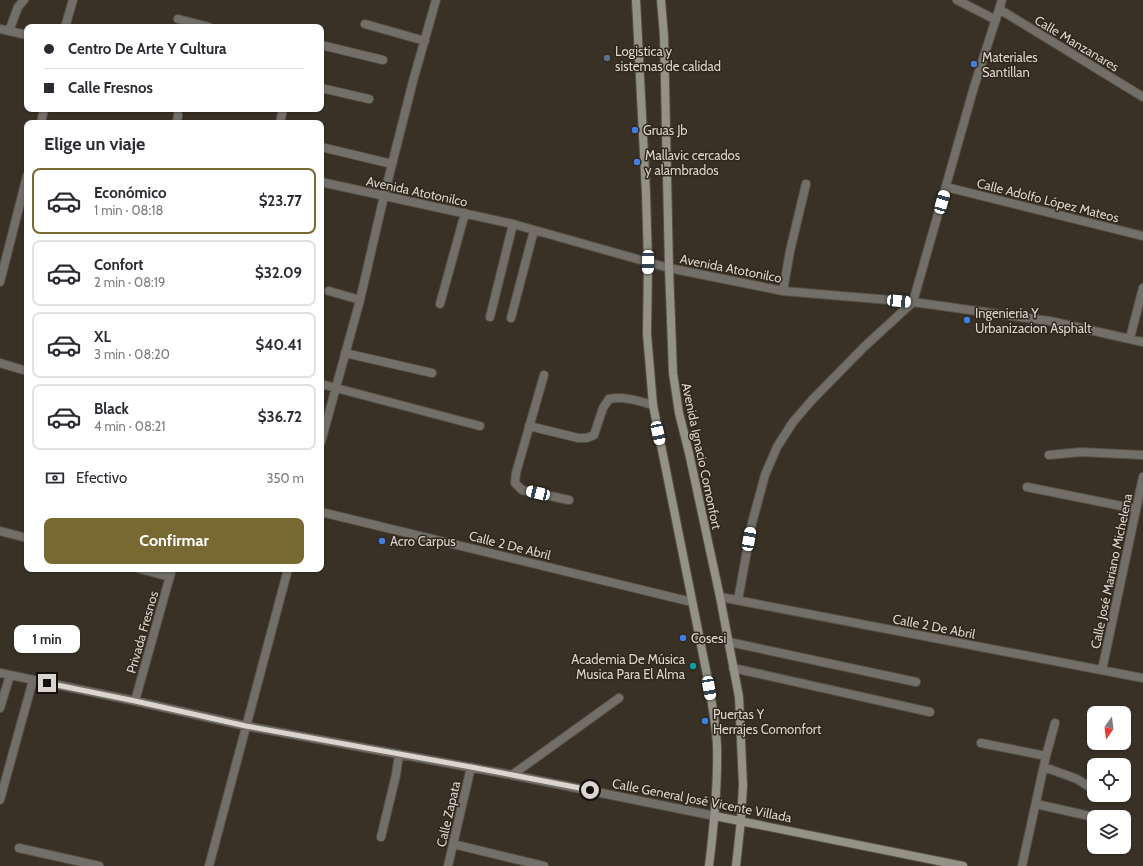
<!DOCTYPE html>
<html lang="es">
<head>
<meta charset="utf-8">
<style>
	:root { --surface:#fff; --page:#f7f7f7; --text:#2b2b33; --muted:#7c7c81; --line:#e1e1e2; --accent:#786933 }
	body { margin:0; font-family:Cabin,sans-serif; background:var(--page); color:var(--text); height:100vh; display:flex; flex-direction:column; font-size:15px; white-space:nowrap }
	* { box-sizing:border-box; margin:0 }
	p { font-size:13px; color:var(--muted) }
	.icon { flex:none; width:22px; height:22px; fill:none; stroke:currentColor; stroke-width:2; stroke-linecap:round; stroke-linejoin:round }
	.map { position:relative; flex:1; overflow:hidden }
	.drawer { position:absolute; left:24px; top:120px; width:300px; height:452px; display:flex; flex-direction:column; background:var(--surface); border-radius:8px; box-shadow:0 1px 3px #0004 }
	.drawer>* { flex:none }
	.top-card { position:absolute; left:24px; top:24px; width:300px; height:88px; border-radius:8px; box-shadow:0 1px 3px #0004; display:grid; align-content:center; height:88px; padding:0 20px; background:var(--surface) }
	.needle { width:26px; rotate:194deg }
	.buttons { position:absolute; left:1087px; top:706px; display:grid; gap:8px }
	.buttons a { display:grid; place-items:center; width:44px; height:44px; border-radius:8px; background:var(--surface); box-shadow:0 1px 3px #0004; font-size:20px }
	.end { position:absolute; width:18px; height:18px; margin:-9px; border:5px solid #dad5cd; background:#111; box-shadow:0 0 0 2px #111 }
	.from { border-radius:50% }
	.bubble { position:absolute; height:28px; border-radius:8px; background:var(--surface); box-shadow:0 1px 3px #0004; font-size:13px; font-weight:700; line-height:28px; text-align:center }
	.car { position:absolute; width:12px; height:24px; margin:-12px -6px; border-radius:5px; box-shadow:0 0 3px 1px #0007; background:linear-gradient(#fff 24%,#345 0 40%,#fff 0 76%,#345 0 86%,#fff 0) }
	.top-card b { display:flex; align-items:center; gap:14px; height:38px; font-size:15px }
	.top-card b+b { border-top:1px solid var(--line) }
	.top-card i { width:10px; height:10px; background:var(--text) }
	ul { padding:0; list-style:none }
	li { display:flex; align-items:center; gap:12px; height:66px; margin:0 8px 6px; padding:0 12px; border:2px solid var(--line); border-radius:8px }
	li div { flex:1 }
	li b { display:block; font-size:15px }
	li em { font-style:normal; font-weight:700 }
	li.active { border-color:var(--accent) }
	li>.icon { width:36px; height:36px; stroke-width:1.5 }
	h2 { padding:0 20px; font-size:18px; line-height:48px }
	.pay { display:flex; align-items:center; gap:10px; height:44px; padding:0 20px; font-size:15px }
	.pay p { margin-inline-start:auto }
	.cta { display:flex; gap:8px; margin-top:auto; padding:8px 20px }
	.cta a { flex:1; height:46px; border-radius:8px; background:var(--accent); color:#fff; font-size:16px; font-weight:700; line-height:46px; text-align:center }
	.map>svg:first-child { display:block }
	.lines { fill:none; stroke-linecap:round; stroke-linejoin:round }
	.minor-casing { stroke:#564f43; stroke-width:10 }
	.secondary-casing { stroke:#564f43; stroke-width:10 }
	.minor { stroke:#716f68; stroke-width:8 }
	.secondary { stroke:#949186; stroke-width:8 }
	.route { stroke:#dad5cd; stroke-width:5 }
	.service-dot { fill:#5c6f8a; stroke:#2f271b; stroke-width:1.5 }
	.shop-dot { fill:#3f7fe0; stroke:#2f271b; stroke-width:1.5 }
	.culture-dot { fill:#0f9aa8; stroke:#2f271b; stroke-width:1.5 }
	.labels { text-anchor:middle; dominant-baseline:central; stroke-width:3; stroke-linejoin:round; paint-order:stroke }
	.street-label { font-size:13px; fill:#dad5cd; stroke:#2f271b }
	.poi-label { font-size:13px; fill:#dad5cd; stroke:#2f271b; text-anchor:start }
</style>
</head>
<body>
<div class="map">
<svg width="1143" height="866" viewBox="0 0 1143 866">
	<rect width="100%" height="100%" fill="#393125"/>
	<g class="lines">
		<defs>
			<path id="minor" d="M957,0l39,20
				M999,9l144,88
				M178,19l31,8
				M365,24l60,17
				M65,27l8,-27
				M0,29l27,6
				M9,31l9,-24 6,-7
				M321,45l62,15
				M321,88l48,11
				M41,123l3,-14
				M177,123l1,-8
				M280,123l3,-14
				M321,147l71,17
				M321,182l192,42 156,44 114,23 130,11 107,15 30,4 93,21
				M946,187l197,49
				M0,282l27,-106
				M329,291l31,9
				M783,291l7,-40 16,-67
				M440,304l25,-91
				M490,317l23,-93
				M511,318l23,-88
				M1130,338l13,-50
				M345,353l87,20
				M0,363l27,8
				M544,375l-28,98 -1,10 7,7 47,10
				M321,384l159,42
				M529,426l49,12h9l7,-3 9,-27 6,-9c14,-3 30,2 44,6
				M321,442l39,-142 24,-104 29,-115 23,-81
				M1049,455l32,-3 62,3
				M1027,487l109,22
				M321,512l371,90
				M0,531l27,7
				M140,569l30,8
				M720,597l423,81
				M738,600l14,-77 13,-48 12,-28 16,-25 19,-22 52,-53 49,-45 61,-215 28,-87
				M729,642l187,40
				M733,668l197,44
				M1102,670l41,-193
				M0,673l135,28 111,25 266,49 203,41
				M135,701l37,-132
				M0,708l10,-33
				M981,743l65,13
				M1044,767l33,12 17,11
				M512,775l107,-77
				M0,800l33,-120
				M1036,804l58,13
				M381,837l15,-62 3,-21
				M453,844l91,22
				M19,848l80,18
				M209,866l79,-297
				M448,866l23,-99
				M1022,866l24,-110 9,-33"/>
			<path id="secondary" d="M636,0l10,193 2,69 -1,72 6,71 54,270c4,24 9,47 10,71 1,40 -3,80 -8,120
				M661,0l3,36 5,232 4,105 6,40 10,40 31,144 19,100 4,88 -2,35 -5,46
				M715,816l248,50"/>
		</defs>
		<use href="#minor" class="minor-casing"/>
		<use href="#secondary" class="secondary-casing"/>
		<use href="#minor" class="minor"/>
		<use href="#secondary" class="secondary"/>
	</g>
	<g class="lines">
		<path class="route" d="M47,683l88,18 111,25 225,41 119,23"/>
	</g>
	<circle class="service-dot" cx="607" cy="58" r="4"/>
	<g class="shop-dot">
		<circle cx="974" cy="64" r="4"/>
		<circle cx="635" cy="130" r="4"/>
		<circle cx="637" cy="162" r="4"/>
		<circle cx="967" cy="320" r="4"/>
		<circle cx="382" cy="541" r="4"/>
		<circle cx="683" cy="638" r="4"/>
		<circle cx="705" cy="721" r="4"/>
	</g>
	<circle class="culture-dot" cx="693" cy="666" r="4"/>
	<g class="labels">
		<g class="street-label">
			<text transform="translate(1077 43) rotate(31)">Calle Manzanares</text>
			<text transform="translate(417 191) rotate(12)">Avenida Atotonilco</text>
			<text transform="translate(1048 200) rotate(14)">Calle Adolfo López Mateos</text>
			<text transform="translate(731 268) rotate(11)">Avenida Atotonilco</text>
			<text transform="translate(702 456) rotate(78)">Avenida Ignacio Comonfort</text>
			<text transform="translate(510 545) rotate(14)">Calle 2 De Abril</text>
			<text transform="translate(1111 571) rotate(-78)">Calle José Mariano Michelena</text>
			<text transform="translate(934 626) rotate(11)">Calle 2 De Abril</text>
			<text transform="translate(142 632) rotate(-74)">Privada Fresnos</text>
			<text transform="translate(702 800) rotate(11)">Calle General José Vicente Villada</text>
			<text transform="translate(448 814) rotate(-77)">Calle Zapata</text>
		</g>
		<g class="poi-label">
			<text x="615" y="51">Logistica y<tspan x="615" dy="15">sistemas de calidad</tspan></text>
			<text x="982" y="57">Materiales<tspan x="982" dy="15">Santillan</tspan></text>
			<text x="643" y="130">Gruas Jb</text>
			<text x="645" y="155">Mallavic cercados<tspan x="645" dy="15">y alambrados</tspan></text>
			<text x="975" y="313">Ingenieria Y<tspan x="975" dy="15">Urbanizacion Asphalt</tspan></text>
			<text x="390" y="541">Acro Carpus</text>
			<text x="691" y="638">Cosesi</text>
			<text x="685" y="659" text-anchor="end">Academia De Música<tspan x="685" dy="15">Musica Para El Alma</tspan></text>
			<text x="713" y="714">Puertas Y<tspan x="713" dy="15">Herrajes Comonfort</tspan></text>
		</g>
	</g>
</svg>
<div class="buttons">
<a><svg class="needle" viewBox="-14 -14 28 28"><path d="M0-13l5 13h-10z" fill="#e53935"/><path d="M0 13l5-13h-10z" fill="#7c7c81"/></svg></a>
<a><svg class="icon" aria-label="locate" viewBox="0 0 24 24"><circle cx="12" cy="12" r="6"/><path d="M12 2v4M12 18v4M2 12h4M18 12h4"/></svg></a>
<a><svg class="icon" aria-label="layers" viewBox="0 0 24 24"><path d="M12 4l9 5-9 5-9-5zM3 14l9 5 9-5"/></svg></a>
</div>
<i class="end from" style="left:590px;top:790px"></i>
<i class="end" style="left:47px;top:683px"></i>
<div class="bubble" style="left:14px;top:625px;width:66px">1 min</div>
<i class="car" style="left:942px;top:202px;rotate:16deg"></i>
<i class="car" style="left:648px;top:262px;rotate:181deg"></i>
<i class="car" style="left:899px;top:301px;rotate:95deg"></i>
<i class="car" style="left:658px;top:433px;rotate:168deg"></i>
<i class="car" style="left:538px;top:493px;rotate:283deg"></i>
<i class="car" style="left:749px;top:539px;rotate:10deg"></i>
<i class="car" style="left:709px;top:688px;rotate:170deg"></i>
<div class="top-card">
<b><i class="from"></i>Centro De Arte Y Cultura</b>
<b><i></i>Calle Fresnos</b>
</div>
<section class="drawer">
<h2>Elige un viaje</h2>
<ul>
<li class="active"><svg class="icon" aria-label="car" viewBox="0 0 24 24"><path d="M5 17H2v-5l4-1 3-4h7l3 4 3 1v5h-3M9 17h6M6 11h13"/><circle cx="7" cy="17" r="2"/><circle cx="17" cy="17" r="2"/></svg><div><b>Económico</b><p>1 min · 08:18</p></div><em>$23.77</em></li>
<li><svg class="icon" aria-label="car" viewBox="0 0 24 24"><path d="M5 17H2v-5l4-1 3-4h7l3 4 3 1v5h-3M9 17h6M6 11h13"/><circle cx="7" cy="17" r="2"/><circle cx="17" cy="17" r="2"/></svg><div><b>Confort</b><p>2 min · 08:19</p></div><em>$32.09</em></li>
<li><svg class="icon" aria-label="car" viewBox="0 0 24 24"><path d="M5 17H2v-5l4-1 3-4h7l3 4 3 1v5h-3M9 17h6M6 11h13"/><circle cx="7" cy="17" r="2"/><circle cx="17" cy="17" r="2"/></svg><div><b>XL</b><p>3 min · 08:20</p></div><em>$40.41</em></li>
<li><svg class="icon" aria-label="car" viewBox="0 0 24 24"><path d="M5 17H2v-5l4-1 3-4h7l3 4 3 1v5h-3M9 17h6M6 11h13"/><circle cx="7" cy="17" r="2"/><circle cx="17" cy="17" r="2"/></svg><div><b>Black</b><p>4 min · 08:21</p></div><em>$36.72</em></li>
</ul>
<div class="pay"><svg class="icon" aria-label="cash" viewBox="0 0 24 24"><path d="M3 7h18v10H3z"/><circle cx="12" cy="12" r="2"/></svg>Efectivo<p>350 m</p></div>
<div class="cta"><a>Confirmar</a></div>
</section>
</div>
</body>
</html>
